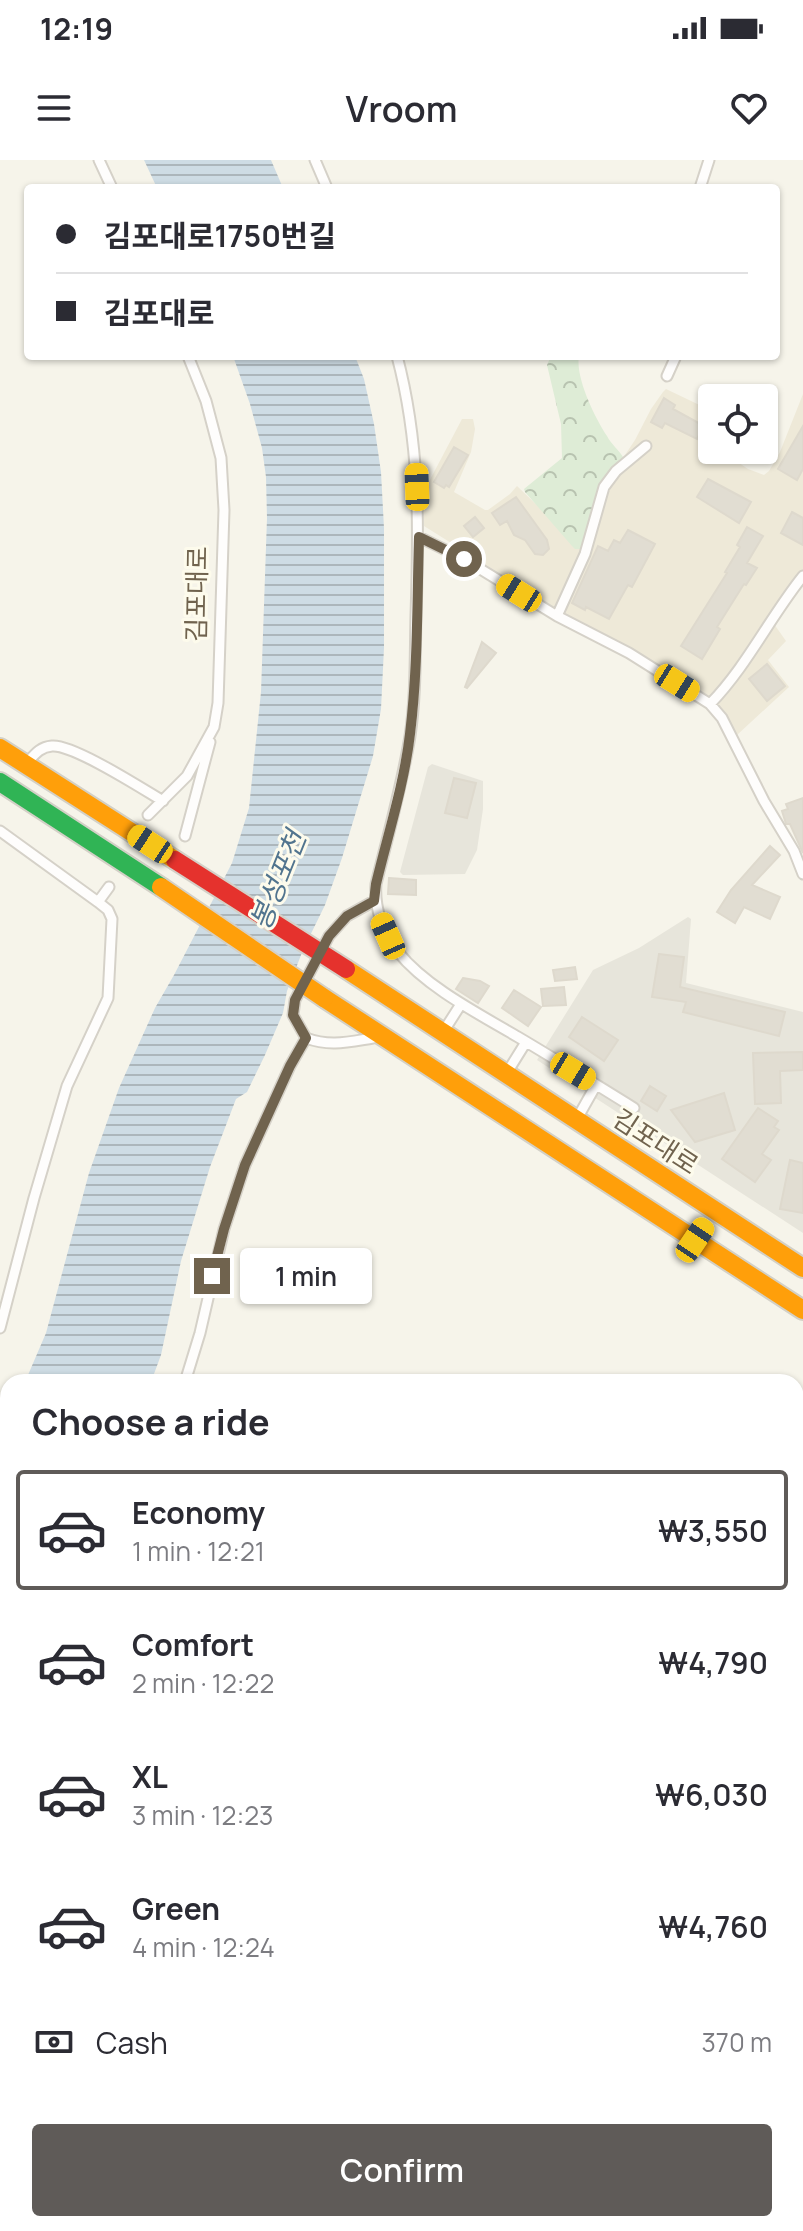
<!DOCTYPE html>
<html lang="en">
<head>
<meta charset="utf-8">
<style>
	:root { --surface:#fff; --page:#f7f7f7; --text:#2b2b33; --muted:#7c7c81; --line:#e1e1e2; --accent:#5f5b58 }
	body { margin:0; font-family:Manrope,"Noto Sans KR",sans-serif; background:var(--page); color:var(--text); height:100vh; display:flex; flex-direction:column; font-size:30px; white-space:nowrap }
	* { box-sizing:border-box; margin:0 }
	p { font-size:26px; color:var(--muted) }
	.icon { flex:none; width:44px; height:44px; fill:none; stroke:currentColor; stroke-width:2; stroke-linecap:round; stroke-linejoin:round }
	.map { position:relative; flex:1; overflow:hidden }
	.drawer { position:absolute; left:0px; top:1214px; width:804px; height:858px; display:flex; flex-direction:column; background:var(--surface); border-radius:24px 24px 0 0; box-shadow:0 2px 6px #0004 }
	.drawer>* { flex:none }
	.hud { position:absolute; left:24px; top:24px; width:756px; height:176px; border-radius:8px; box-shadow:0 2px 6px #0004; display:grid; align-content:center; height:176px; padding:0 32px; background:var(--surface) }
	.fabs { position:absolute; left:698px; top:224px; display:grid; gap:16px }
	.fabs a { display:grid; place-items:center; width:80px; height:80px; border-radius:8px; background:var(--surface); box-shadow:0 2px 6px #0004; font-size:40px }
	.end { position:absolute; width:36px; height:36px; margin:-18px; border:10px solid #70634e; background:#fff; box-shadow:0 0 0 4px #fff }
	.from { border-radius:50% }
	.bubble { position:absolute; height:56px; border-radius:8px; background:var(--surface); box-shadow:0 2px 6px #0004; font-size:26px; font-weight:600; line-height:56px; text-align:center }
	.car { position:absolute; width:24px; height:48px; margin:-24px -12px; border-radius:10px; box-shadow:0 0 6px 2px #0007; background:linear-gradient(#f5c518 24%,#345 0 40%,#f5c518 0 76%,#345 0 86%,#f5c518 0) }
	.hud b { display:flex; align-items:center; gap:28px; height:76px; font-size:30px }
	.hud b+b { border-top:2px solid var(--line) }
	.hud i { width:20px; height:20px; background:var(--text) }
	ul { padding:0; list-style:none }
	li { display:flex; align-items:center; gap:24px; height:120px; margin:0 16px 12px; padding:0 16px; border:4px solid transparent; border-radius:8px }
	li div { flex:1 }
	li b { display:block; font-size:30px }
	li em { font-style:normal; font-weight:600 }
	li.active { border-color:var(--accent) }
	li>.icon { width:72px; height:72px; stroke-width:1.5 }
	h2 { padding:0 32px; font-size:36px; line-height:96px }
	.pay { display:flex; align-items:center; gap:20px; height:88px; padding:0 32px; font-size:30px }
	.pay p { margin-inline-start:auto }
	.primary-button { display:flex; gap:16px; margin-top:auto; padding:16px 32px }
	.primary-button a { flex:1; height:92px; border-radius:8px; background:var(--accent); color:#fff; font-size:32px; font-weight:600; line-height:92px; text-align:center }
	.status { display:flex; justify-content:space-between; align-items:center; height:56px; padding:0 40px; background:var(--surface); direction:ltr }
	.status svg { height:22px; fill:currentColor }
	header { display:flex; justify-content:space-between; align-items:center; height:104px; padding:0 32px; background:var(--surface); font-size:36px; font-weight:600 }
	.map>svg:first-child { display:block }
	.residential { fill:#eee9d8 }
	.industrial { fill:#e7e5db }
	.forest { fill:url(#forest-crowns) }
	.water { fill:url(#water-rules) }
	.building { fill:#e1ddd2; stroke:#ded9cd; stroke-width:2 }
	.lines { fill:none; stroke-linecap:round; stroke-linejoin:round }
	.lane-casing { stroke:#d5d1c8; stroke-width:13 }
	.fast-casing { stroke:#d3d0c6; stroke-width:22 }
	.slow-casing { stroke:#d3d0c6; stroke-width:22 }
	.jam-casing { stroke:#d3d0c6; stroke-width:22 }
	.lane { stroke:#fefdfc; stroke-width:9 }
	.fast { stroke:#30b455; stroke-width:18 }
	.slow { stroke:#ff9f0a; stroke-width:18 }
	.jam { stroke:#e5322d; stroke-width:18 }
	.slow-bridge-casing { stroke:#d4d0c7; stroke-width:22; stroke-linecap:butt }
	.jam-bridge-casing { stroke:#d4d0c7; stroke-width:22; stroke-linecap:butt }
	.slow-bridge { stroke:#ff9f0a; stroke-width:18 }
	.jam-bridge { stroke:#e5322d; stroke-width:18 }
	.route { stroke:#70634e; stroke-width:10 }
	.labels { text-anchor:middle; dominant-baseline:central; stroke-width:6; stroke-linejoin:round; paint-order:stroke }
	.street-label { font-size:26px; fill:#70634e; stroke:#fdfbec }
	.water-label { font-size:28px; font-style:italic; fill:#51748e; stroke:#fdfbec }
</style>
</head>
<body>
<div class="status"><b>12:19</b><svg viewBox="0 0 49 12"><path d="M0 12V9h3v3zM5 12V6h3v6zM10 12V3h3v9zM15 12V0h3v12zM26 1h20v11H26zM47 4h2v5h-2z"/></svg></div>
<header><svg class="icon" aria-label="menu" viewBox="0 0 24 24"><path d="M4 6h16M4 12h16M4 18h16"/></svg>Vroom<svg class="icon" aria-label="heart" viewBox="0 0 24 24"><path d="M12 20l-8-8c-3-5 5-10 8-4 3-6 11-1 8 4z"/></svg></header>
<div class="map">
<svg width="803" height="2071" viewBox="0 0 803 2071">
	<defs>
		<pattern id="forest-crowns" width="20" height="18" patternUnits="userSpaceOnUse" patternTransform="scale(2)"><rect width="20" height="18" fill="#deecd6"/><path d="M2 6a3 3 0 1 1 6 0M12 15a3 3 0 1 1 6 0" fill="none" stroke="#b8c3b0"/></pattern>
		<pattern id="water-rules" width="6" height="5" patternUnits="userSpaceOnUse" patternTransform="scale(2)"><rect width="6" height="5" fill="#cedce4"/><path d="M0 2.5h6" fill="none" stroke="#acb6bb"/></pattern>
	</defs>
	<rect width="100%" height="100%" fill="#f6f4ea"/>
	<path class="residential" d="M666,229l46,22v39h8l28,19 16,6 5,-4 11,-19 23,-58v189l-14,16 -15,25 12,17 -18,19 21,27 -52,48 -12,-21 -16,-18 -55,-34 -86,-46 -144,-90 -1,-33 39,-74h11l2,10 -4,23 -17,40 31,18h3l22,-16 7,-8 28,27 30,35 11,-15 7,-28 12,-27 16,-17 14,-21 16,-31 12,-17z"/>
	<path class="industrial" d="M432,604l51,17v28l-6,41 -12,24 -62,1 -3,-3 28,-105z
		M688,757l3,2 -5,64 117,29v221l-266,-173 56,-90 46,-22z"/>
	<path class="forest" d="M551,196h28c-4,21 16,62 28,80 4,8 12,14 16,21l-11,12 -14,22 -18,58h-5l-3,-3 -47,-54 -1,-3 38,-31 -1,-34 -14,-59z"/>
	<path class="water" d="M144,0h127l12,28h-126z
		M233,196h122l9,23 10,45 7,48 3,56v120l-3,61 -8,47 -31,102 -17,47 -22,45 -16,41 -4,22 -18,42 -18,37 -11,7 -26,68 -29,94 -20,94 -10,27h-126l21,-49 43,-160 30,-85 36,-80 19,-33 58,-112 17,-55 12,-116 6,-174 -1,-41 -4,-29 -12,-44z
		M8,1247v145l-8,4v-140z"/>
	<path class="building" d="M664,238l11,7 -2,4 31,17 -7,13 -32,-16 -3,5 -11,-6z
		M803,266v43l-6,11 -19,-11z
		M454,287l14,8 -19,32 -3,-2 -2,3 -10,-6z
		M708,319l43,23 -12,21 -42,-26z
		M516,337l31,43 2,9 -6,6 -8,-1 -10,-14 -11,-5 -7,-14 -7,4 -8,-12z
		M792,352l11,6v27l-22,-12z
		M475,357l9,11 -11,9 -9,-11z
		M747,367l16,9 -16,27 10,5 -11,17 -2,-1 -27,43 3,2 -18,30 -21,-13 46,-73 -2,-1 15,-25 -3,-2z
		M628,370l27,14 -23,43 -4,-2 -19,34 -23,-12 -1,3 -13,-7 26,-57 10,5 6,-11 6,3z
		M482,482l14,11 -29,35 -2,-1z
		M767,504l18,22 -18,15 -18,-22z
		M454,618l22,5 -9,35 -22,-5z
		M803,638v55l-13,-29h-4l-4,-13 6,-2 -2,-5z
		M770,686l10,9 -28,30 28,12 -10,22 -26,-12 -9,16 -18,-11 14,-22z
		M389,718l27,2v15l-28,-1z
		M659,794l25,3 -4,30 105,25 -6,24 -96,-24 3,-10 -34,-5z
		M575,807l2,12 -22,2 -2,-11z
		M463,818l17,3 9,5 -11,17 -22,-14z
		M564,827l2,18 -23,1 -2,-17z
		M514,830l27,17 -13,19 -26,-18z
		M582,857l36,23 -14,21 -35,-24z
		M803,892v18l-23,1 1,32 -26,1 -2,-51z
		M650,926l16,10 -9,15 -16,-10z
		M724,933l11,37 -40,12 -24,-32z
		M758,948l20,13 -4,6 5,3 -17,24 9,6 -16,22 -33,-23z
		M790,1000l13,3v50l-23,-4z"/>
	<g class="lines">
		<defs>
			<path id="lane" d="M99,0l13,28
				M315,0l12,28
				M700,28l9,-28
				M397,196c23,87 22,169 19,259 -1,40 0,81 -6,121 -8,50 -22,99 -34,148 -2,24 7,49 22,68 28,35 81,62 120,85 39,23 77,47 116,71
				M667,216l9,-20
				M419,377l45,22 93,57 72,37 81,51 12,14 42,83 30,50 9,23
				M557,456l28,-62 19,-67 12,-16 30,-25
				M710,544c37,-38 60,-87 93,-128
				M27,603c8,-9 13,-16 25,-17 21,-2 89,42 111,55
				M148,655l39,-39 27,-49 4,-24 6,-193 -3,-52 -15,-57 -18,-45
				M0,671l98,71
				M185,676l25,-94
				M445,869l16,-25
				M306,878c24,9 42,4 67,0
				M508,911l18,-29
				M578,957l18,-32
				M0,1168l34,-130 33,-112 41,-88 4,-79 -4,-9 -10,-8 11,-15
				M185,1222l15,-49 24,-104 21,-64 45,-99 16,-28 -13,-23 2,-15 34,-64 18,-20 27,-15
				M0,1426l8,-4
				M796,1506l7,2
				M796,1828l7,-2
				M796,2016l7,3
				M0,2019l8,-2
				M116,2064l3,7
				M170,2064l3,7
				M208,2071l24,-7"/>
			<path id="fast" d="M0,622l161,105
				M796,1341l7,-4"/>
			<path id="slow" d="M0,588l175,112
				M346,809l457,299
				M324,838l479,312"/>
			<path id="jam" d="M0,1680l8,-4
				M796,1878l7,-1
				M0,2058l8,-2
				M31,2071l23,-7"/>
		</defs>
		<use href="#lane" class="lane-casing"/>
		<use href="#fast" class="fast-casing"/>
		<use href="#slow" class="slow-casing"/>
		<use href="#jam" class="jam-casing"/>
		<use href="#lane" class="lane"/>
		<use href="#fast" class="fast"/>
		<use href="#slow" class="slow"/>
		<use href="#jam" class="jam"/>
		<defs>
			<path id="slow-bridge" d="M161,727l163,111"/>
			<path id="jam-bridge" d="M175,700l171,109"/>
		</defs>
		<use href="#slow-bridge" class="slow-bridge-casing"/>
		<use href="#jam-bridge" class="jam-bridge-casing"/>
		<use href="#slow-bridge" class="slow-bridge"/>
		<use href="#jam-bridge" class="jam-bridge"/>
	</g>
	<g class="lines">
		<path class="route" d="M212,1116l12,-47 21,-64 45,-99 16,-28 -13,-23 2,-15 34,-64 18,-20 27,-15 2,-17c12,-50 28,-99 34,-150 8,-65 7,-131 9,-197l45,22"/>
	</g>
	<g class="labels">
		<g class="street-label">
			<text transform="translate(196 434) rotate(-89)">김포대로</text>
			<text transform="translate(656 981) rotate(33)">김포대로</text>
		</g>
		<g class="water-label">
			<text transform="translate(277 720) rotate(-68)">봉성포천</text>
		</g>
	</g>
</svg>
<div class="fabs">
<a><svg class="icon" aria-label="locate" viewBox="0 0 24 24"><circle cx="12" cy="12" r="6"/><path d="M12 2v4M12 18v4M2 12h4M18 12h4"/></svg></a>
</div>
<i class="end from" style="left:464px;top:399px"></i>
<i class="end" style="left:212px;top:1116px"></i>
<div class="bubble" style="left:240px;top:1088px;width:132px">1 min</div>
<i class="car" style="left:417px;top:327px;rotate:358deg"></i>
<i class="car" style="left:519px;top:433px;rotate:302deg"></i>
<i class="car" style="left:677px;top:523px;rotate:122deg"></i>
<i class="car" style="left:150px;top:684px;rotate:303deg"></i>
<i class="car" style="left:388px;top:776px;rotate:336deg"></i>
<i class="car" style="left:573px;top:911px;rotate:121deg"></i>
<i class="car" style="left:695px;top:1080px;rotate:34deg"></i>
<div class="hud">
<b><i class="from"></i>김포대로1750번길</b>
<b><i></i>김포대로</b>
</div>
<section class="drawer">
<h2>Choose a ride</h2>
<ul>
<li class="active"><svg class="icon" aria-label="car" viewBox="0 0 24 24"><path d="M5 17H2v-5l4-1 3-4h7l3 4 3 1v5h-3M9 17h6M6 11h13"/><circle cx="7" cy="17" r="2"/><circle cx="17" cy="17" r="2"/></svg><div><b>Economy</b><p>1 min · 12:21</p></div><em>₩3,550</em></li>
<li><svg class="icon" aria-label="car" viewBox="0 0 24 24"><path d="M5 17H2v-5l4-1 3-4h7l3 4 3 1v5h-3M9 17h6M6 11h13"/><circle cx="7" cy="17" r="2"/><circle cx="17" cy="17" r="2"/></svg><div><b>Comfort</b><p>2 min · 12:22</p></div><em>₩4,790</em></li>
<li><svg class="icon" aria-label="car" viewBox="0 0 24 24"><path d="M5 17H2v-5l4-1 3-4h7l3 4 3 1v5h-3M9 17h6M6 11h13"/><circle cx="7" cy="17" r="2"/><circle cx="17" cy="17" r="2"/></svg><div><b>XL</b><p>3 min · 12:23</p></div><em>₩6,030</em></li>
<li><svg class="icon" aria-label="car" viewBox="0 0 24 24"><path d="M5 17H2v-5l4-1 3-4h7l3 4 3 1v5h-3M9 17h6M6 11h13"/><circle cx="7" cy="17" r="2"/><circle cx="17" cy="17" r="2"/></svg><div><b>Green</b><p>4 min · 12:24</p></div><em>₩4,760</em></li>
</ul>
<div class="pay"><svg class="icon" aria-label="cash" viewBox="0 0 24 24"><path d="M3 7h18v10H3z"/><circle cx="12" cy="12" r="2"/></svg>Cash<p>370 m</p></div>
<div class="primary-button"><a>Confirm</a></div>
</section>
</div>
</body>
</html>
